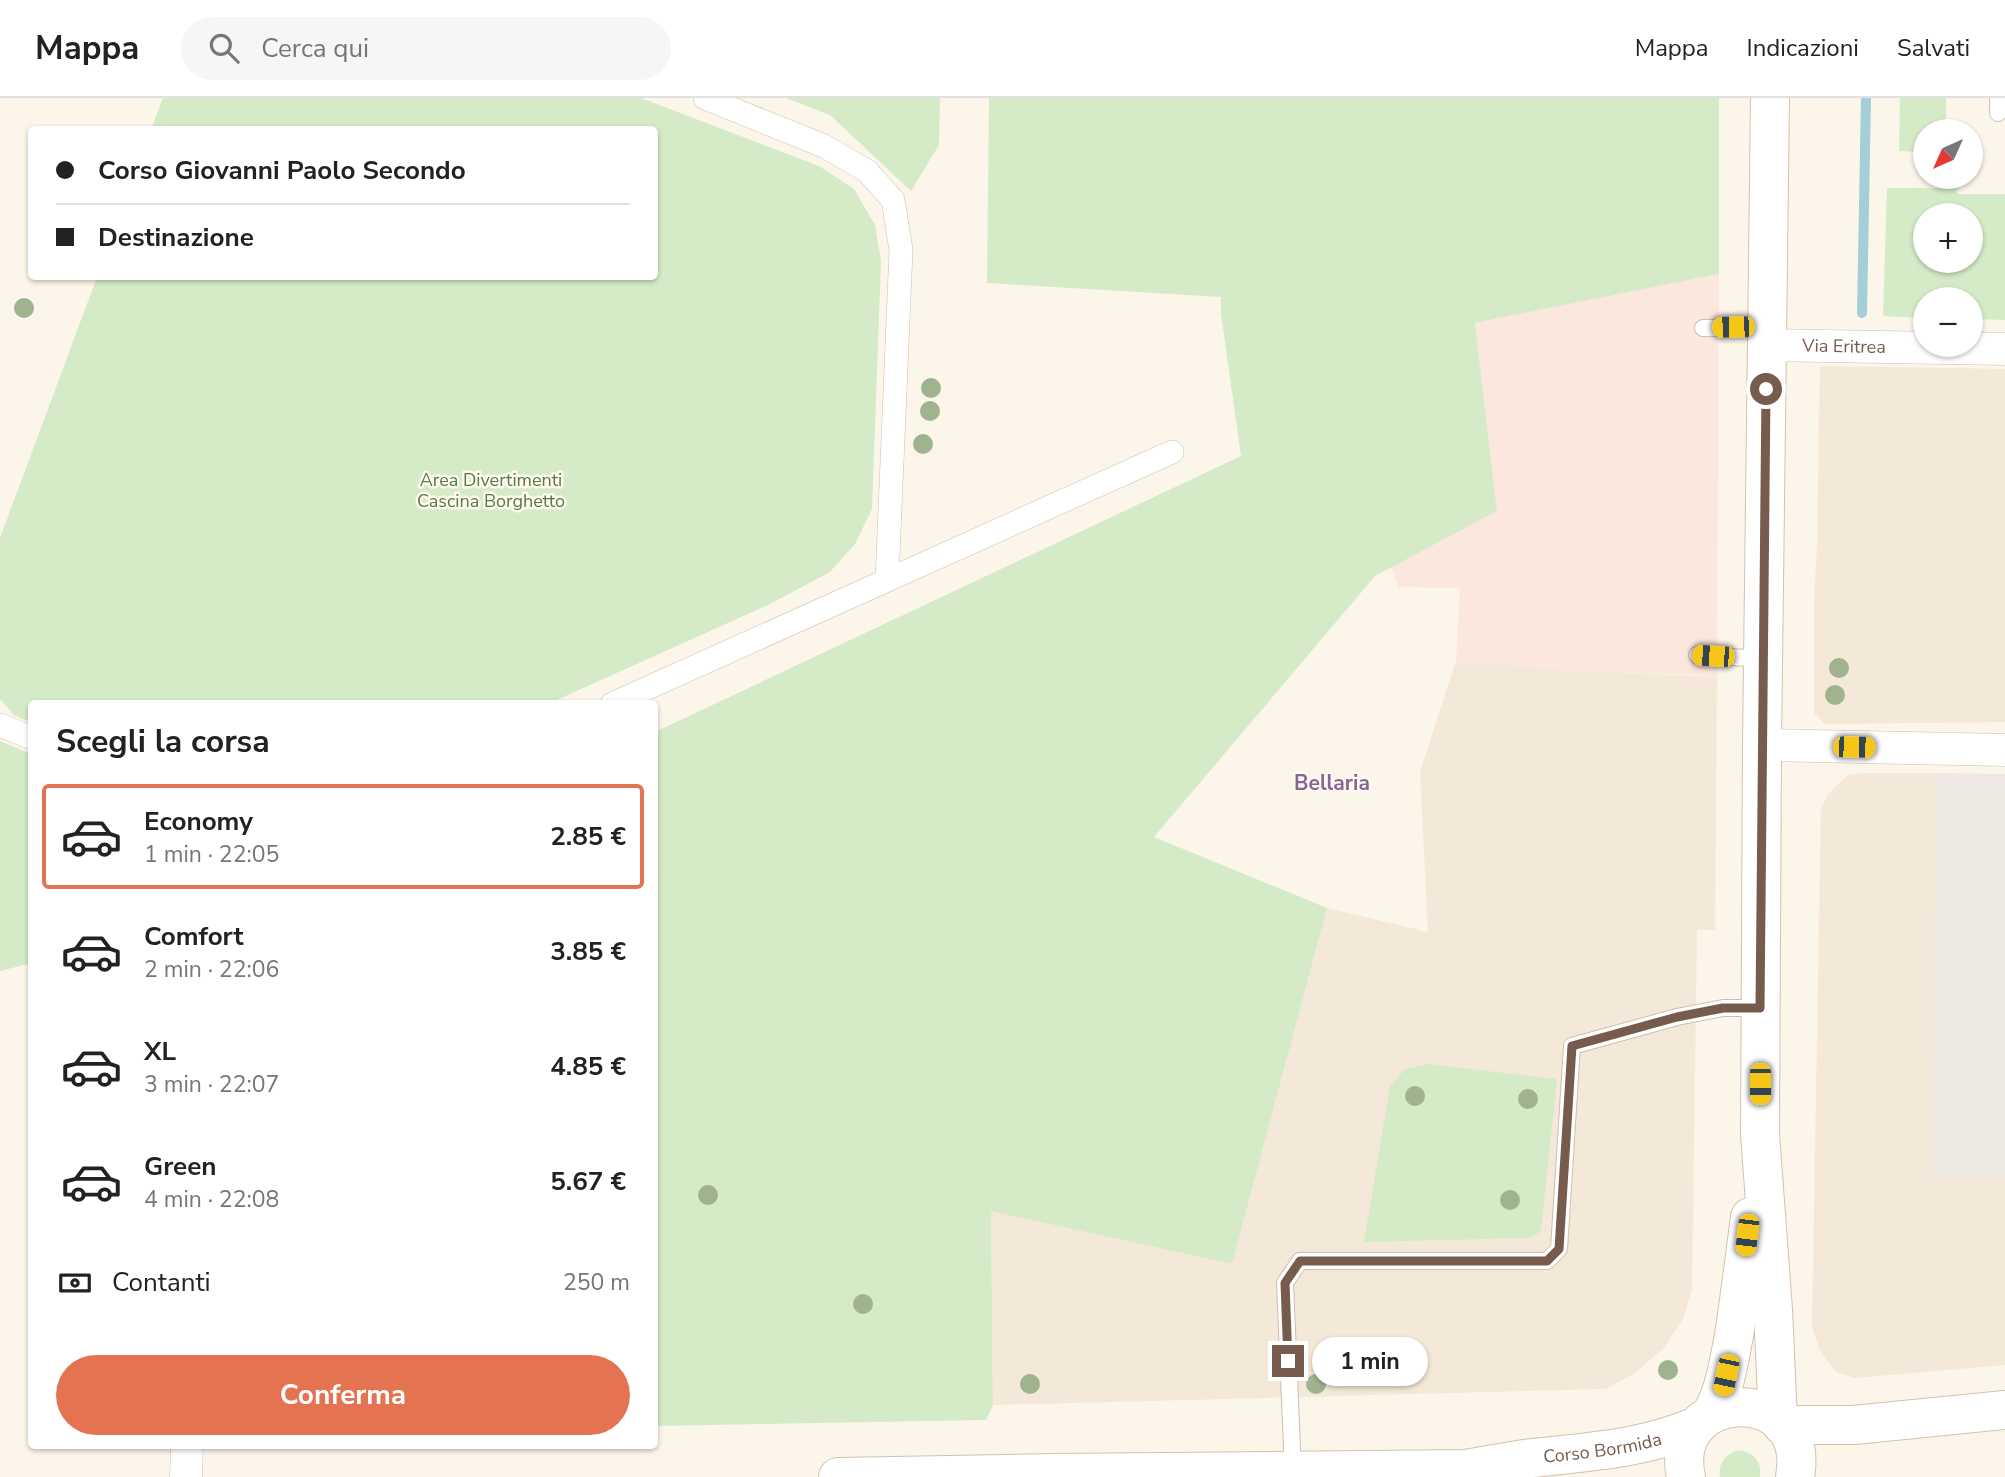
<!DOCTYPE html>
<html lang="it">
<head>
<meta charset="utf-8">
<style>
	:root { --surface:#fff; --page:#f6f6f6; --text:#222; --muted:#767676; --line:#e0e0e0; --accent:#e47451 }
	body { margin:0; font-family:"Nunito Sans",sans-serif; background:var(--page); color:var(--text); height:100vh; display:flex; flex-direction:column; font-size:26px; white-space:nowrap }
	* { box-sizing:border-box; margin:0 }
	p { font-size:23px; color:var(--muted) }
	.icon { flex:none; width:38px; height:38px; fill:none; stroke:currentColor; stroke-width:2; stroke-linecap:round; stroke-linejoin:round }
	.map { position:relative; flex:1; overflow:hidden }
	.drawer { position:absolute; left:28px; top:602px; width:630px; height:749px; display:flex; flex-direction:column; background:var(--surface); border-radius:7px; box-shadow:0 2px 5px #0004 }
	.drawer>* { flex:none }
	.guide { position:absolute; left:28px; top:28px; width:630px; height:154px; border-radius:7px; box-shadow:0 2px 5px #0004; display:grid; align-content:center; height:154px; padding:0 28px; background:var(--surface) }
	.needle { width:46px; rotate:225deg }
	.controls { position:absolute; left:1913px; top:21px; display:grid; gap:14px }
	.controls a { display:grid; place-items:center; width:70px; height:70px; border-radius:50%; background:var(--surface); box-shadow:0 2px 5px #0004; font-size:35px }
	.end { position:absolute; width:32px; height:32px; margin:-16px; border:9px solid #775c4d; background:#fff; box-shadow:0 0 0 4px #fff }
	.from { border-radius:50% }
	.bubble { position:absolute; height:49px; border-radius:24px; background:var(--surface); box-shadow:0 2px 5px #0004; font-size:23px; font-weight:700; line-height:49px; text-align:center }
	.car { position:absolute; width:21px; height:42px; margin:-21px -10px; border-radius:9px; box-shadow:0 0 5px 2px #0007; background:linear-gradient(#f5c518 24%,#345 0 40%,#f5c518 0 76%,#345 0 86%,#f5c518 0) }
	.guide b { display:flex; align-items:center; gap:24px; height:66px; font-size:26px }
	.guide b+b { border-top:2px solid var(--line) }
	.guide i { width:18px; height:18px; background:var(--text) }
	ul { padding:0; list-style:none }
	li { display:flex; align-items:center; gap:21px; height:105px; margin:0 14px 10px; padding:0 14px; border:4px solid transparent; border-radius:7px }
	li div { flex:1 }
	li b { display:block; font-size:26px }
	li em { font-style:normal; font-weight:700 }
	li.selected { border-color:var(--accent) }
	li>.icon { width:63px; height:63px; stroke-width:1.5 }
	h2 { padding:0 28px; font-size:32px; line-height:84px }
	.pay { display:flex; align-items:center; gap:18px; height:77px; padding:0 28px; font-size:26px }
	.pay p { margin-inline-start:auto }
	.primary-button { display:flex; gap:14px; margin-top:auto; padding:14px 28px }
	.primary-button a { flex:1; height:80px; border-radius:42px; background:var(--accent); color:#fff; font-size:28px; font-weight:700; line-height:80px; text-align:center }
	header { display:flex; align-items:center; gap:42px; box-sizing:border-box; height:98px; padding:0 35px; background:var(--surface); border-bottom:2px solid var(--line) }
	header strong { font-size:33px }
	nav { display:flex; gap:38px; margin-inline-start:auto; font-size:24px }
	.search { width:490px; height:63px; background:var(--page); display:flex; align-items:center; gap:18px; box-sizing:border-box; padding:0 24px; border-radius:38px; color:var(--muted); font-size:26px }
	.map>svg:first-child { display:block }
	.residential { fill:#f4e8d8 }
	.commercial { fill:#fce7de }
	.industrial { fill:#eee8e2 }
	.green { fill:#d5ebc7; fill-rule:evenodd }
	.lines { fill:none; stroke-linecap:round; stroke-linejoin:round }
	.stream { stroke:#a4cfd8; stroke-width:10 }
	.service-casing { stroke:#cfbeaf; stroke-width:18 }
	.pedestrian-casing { stroke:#cfbeaf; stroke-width:24 }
	.minor-casing { stroke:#cfbeaf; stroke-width:33 }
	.secondary-casing { stroke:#d4c0af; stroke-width:40 }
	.service { stroke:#fff; stroke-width:16 }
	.pedestrian { stroke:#fff; stroke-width:23 }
	.minor { stroke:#fff; stroke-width:32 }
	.secondary { stroke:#fff; stroke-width:38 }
	.tree { fill:#a0b38f }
	.route { stroke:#775c4d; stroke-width:9 }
	.labels { text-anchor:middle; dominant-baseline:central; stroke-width:5; stroke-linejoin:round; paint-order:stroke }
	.street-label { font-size:18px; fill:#775c4d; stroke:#fff9f0 }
	.park-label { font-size:18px; fill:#547d44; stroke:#fff9f0 }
	.quarter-label { font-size:21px; font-weight:bold; fill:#846593; stroke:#fff9f0 }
</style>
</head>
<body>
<header>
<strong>Mappa</strong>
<div class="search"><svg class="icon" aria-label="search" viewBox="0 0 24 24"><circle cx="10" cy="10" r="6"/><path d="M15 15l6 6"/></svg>Cerca qui</div>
<nav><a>Mappa</a><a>Indicazioni</a><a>Salvati</a></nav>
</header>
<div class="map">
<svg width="2005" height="1379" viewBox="0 0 2005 1379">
	<rect width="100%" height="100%" fill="#fcf5ea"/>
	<path class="residential" d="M1820,268l185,3v353l-180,2 -11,-11v-107l3,-63z
		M1456,563l119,9 142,7 -2,253h-18l-5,359 -9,30 -19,29 -29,25 -30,16 -612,16 -2,-195 241,54 95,-356 101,24 -8,-160z
		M1867,675h69l-3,401 72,2v189l-151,13 -19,-7 -15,-20 -8,-24 9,-519 8,-15 19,-18z"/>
	<path class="commercial" d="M1719,176l-2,402 -142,-6 -119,-9 4,-73 -62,-1 -7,-21 106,-55 -22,-188z"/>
	<path class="industrial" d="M1936,675l69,1v402l-72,-1z"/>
	<path class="green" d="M163,0h478l178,68 35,23 21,36 6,36 -9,248 -17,35 -25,28 -60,32 -220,99 -518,1 -1,18 -17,-7 -14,-16v-161l97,-261 557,-1v-146l-503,-1z
		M786,0h154l-1,47 -28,46 -81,-76z
		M989,0h730v176l-244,49 22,188 -122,65 -221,261 173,71 -95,356 -241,-53 2,194 -7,15 -331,6v-694l586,-276 -20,-142v-17l-234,-14z
		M1900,0h46v33h-21v21l-26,-1z
		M1887,90h70v6h48v126l-34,-1 -1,-20h-45v19l-42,-2zM1925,117h45v46h-45z
		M0,643l31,13 1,209 -32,8z
		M1428,966l129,15 -16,152 -11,7 -166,4 26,-156 15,-17z
		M1738,1352c16,2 24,11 22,27h-40c-2,-14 5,-22 18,-27z"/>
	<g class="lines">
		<path class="stream" d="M1862,215l4,-215"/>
		<defs>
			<path id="service" d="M1998,0v15
				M1703,230l64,-1
				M1697,557l67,4
				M1293,1373l-8,-188 15,-22h247l12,-12 13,-203 105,-29 46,-9h37"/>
			<path id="pedestrian" d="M705,0l119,48 43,25 26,29 8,50 -14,330
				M612,606l560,-252
				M0,627l32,13"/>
			<g id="minor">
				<path id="s1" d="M1767,247l238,4"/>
				<path d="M1762,647l243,5"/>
				<path d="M186,1379l1,-31"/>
			</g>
			<g id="secondary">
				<path d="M1770,0l-8,647 -2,389 13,176 5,110"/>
				<path d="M1712,1315c13,-24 17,-51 22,-78 6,-39 11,-79 16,-118"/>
				<path d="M1782,1327h72l151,-15"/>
				<path id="s2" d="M838,1379l216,-4 411,-4c20,-3 39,-7 59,-10 60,-7 117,-9 173,-33"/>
				<path d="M1686,1379c-20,-90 126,-96 109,0"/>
			</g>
		</defs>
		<use href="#service" class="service-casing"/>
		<use href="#pedestrian" class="pedestrian-casing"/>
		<use href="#minor" class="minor-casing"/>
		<use href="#secondary" class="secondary-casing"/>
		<use href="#service" class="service"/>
		<use href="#pedestrian" class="pedestrian"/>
		<use href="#minor" class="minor"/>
		<use href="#secondary" class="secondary"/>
	</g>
	<g class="tree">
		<circle cx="24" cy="210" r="10"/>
		<circle cx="931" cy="290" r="10"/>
		<circle cx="930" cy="313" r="10"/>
		<circle cx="923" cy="346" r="10"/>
		<circle cx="1839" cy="570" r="10"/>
		<circle cx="1835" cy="597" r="10"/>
		<circle cx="1415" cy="998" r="10"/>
		<circle cx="1528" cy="1001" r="10"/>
		<circle cx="708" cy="1097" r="10"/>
		<circle cx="1510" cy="1102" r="10"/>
		<circle cx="863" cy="1206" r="10"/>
		<circle cx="1668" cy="1272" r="10"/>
		<circle cx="1030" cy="1286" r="10"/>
		<circle cx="1316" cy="1286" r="10"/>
	</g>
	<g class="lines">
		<path class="route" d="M1288,1263l-3,-78 15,-22h247l12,-12 13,-203 105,-29 46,-9h37l6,-619"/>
	</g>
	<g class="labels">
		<g class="street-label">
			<text stroke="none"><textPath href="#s1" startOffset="77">Via Eritrea</textPath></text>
			<text stroke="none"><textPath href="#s2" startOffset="766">Corso Bormida</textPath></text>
		</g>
		<g class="park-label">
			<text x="491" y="382">Area Divertimenti<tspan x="491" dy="21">Cascina Borghetto</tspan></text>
		</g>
		<g class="quarter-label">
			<text x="1332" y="685">Bellaria</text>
		</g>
	</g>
</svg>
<div class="controls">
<a><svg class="needle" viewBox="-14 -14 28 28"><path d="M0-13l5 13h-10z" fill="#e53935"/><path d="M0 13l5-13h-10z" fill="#767676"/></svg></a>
<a>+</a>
<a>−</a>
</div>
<i class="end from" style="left:1766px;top:291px"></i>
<i class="end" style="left:1288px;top:1263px"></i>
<div class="bubble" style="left:1312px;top:1239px;width:116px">1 min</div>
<i class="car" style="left:1733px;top:229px;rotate:269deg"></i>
<i class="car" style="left:1713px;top:558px;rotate:273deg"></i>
<i class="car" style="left:1854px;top:649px;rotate:91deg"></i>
<i class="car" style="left:1760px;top:986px;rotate:180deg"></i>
<i class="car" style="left:1747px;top:1137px;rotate:187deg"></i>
<i class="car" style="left:1726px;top:1277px;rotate:192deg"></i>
<div class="guide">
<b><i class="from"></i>Corso Giovanni Paolo Secondo</b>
<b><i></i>Destinazione</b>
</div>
<section class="drawer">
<h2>Scegli la corsa</h2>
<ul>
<li class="selected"><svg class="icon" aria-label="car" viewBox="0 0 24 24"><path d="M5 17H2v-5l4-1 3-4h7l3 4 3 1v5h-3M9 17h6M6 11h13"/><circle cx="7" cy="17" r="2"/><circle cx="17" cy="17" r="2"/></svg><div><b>Economy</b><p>1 min · 22:05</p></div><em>2.85 €</em></li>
<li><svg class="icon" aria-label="car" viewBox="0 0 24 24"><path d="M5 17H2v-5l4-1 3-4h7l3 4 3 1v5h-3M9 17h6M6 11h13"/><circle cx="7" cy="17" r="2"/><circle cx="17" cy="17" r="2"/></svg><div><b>Comfort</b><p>2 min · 22:06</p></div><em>3.85 €</em></li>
<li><svg class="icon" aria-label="car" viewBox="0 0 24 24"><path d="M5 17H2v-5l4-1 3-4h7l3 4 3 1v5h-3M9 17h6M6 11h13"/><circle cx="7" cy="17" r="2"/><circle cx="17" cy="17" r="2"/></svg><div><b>XL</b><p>3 min · 22:07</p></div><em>4.85 €</em></li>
<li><svg class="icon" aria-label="car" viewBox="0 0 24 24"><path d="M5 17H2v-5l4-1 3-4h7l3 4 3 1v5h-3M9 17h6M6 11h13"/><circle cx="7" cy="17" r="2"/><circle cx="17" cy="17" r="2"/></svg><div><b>Green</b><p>4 min · 22:08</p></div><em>5.67 €</em></li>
</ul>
<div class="pay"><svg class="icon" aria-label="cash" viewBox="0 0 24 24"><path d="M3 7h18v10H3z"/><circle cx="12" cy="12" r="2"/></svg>Contanti<p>250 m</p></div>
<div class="primary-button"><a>Conferma</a></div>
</section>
</div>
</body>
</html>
